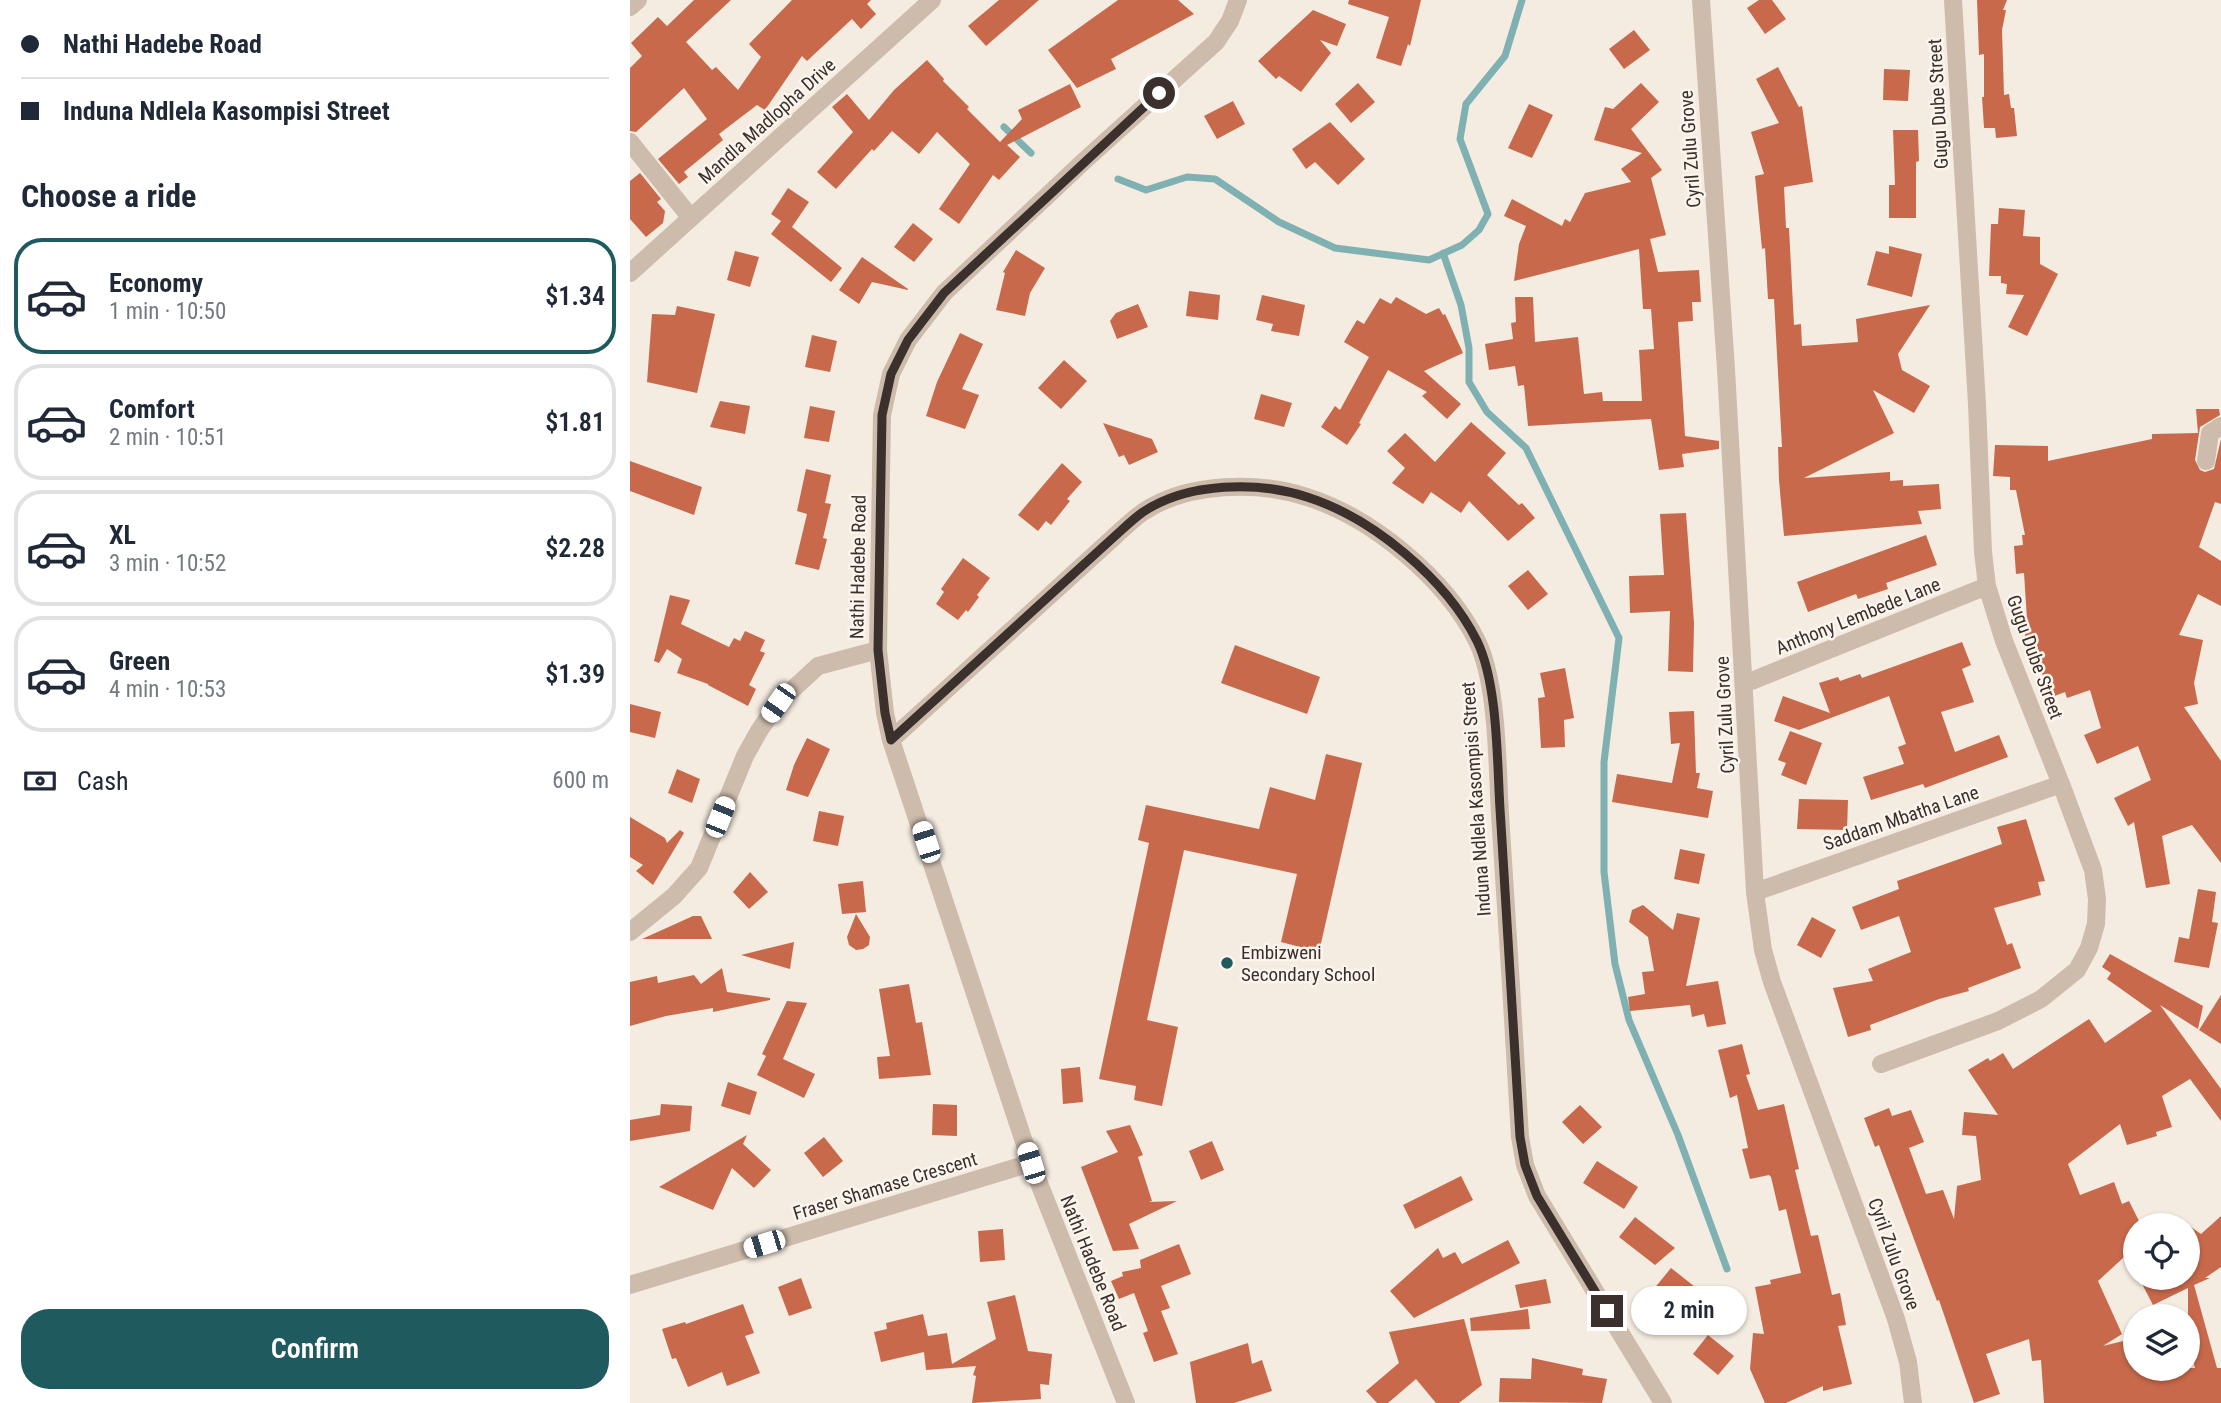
<!DOCTYPE html>
<html lang="en">
<head>
<meta charset="utf-8">
<style>
	:root { --surface:#fff; --page:#f2f2f3; --text:#1f2937; --muted:#747a83; --line:#e0e1e3; --accent:#1f5a5e }
	body { margin:0; font-family:"Roboto Condensed",sans-serif; background:var(--page); color:var(--text); height:100vh; display:flex; flex-direction:column; font-size:26px; white-space:nowrap }
	* { box-sizing:border-box; margin:0 }
	p { font-size:23px; color:var(--muted) }
	.icon { flex:none; width:38px; height:38px; fill:none; stroke:currentColor; stroke-width:2; stroke-linecap:round; stroke-linejoin:round }
	.map { position:relative; flex:1; overflow:hidden }
	.drawer { display:flex; flex-direction:column; background:var(--surface); width:630px }
	.drawer>* { flex:none }
	.guide { display:grid; align-content:center; height:154px; padding:0 21px; background:var(--surface) }
	.buttons { position:absolute; left:1493px; top:1213px; display:grid; gap:14px }
	.buttons a { display:grid; place-items:center; width:77px; height:77px; border-radius:50%; background:var(--surface); box-shadow:0 2px 5px #0004; font-size:35px }
	.end { position:absolute; width:32px; height:32px; margin:-16px; border:9px solid #3b302b; background:#fff; box-shadow:0 0 0 4px #fff }
	.from { border-radius:50% }
	.bubble { position:absolute; height:49px; border-radius:24px; background:var(--surface); box-shadow:0 2px 5px #0004; font-size:23px; font-weight:600; line-height:49px; text-align:center }
	.car { position:absolute; width:21px; height:42px; margin:-21px -10px; border-radius:9px; box-shadow:0 0 5px 2px #0007; background:linear-gradient(#fff 24%,#345 0 40%,#fff 0 76%,#345 0 86%,#fff 0) }
	.guide b { display:flex; align-items:center; gap:24px; height:66px; font-size:26px }
	.guide b+b { border-top:2px solid var(--line) }
	.guide i { width:18px; height:18px; background:var(--text) }
	ul { padding:0; list-style:none }
	li { display:flex; align-items:center; gap:21px; height:116px; margin:0 14px 10px; padding:0 7px; border:4px solid var(--line); border-radius:28px }
	li div { flex:1 }
	li b { display:block; font-size:26px }
	li em { font-style:normal; font-weight:600 }
	li.active { border-color:var(--accent) }
	li>.icon { width:63px; height:63px; stroke-width:1.5 }
	h2 { padding:0 21px; font-size:32px; line-height:84px }
	.pay { display:flex; align-items:center; gap:18px; height:77px; padding:0 21px; font-size:26px }
	.pay p { margin-inline-start:auto }
	.action { display:flex; gap:14px; margin-top:auto; padding:14px 21px }
	.action a { flex:1; height:80px; border-radius:28px; background:var(--accent); color:#fff; font-size:28px; font-weight:600; line-height:80px; text-align:center }
	main { display:flex; flex:1; min-height:0 }
	.map>svg:first-child { display:block }
	.lines { fill:none; stroke-linecap:round; stroke-linejoin:round }
	.stream { stroke:#7fb0b2; stroke-width:7 }
	.building { fill:#c8694b }
	.minor { stroke:#cdbbac; stroke-width:18 }
	.route { stroke:#3b302b; stroke-width:9 }
	.poi-dot { fill:#1f5a5e; stroke:#fbf5ee; stroke-width:2.5 }
	.labels { text-anchor:middle; dominant-baseline:central; stroke-width:5; stroke-linejoin:round; paint-order:stroke }
	.street-label { font-size:19px; fill:#3b302b; stroke:#fbf5ee }
	.poi-label { font-size:19px; fill:#3b302b; stroke:#fbf5ee; text-anchor:start }
</style>
</head>
<body>
<main>
<section class="drawer">
<div class="guide">
<b><i class="from"></i>Nathi Hadebe Road</b>
<b><i></i>Induna Ndlela Kasompisi Street</b>
</div>
<h2>Choose a ride</h2>
<ul>
<li class="active"><svg class="icon" aria-label="car" viewBox="0 0 24 24"><path d="M5 17H2v-5l4-1 3-4h7l3 4 3 1v5h-3M9 17h6M6 11h13"/><circle cx="7" cy="17" r="2"/><circle cx="17" cy="17" r="2"/></svg><div><b>Economy</b><p>1 min · 10:50</p></div><em>$1.34</em></li>
<li><svg class="icon" aria-label="car" viewBox="0 0 24 24"><path d="M5 17H2v-5l4-1 3-4h7l3 4 3 1v5h-3M9 17h6M6 11h13"/><circle cx="7" cy="17" r="2"/><circle cx="17" cy="17" r="2"/></svg><div><b>Comfort</b><p>2 min · 10:51</p></div><em>$1.81</em></li>
<li><svg class="icon" aria-label="car" viewBox="0 0 24 24"><path d="M5 17H2v-5l4-1 3-4h7l3 4 3 1v5h-3M9 17h6M6 11h13"/><circle cx="7" cy="17" r="2"/><circle cx="17" cy="17" r="2"/></svg><div><b>XL</b><p>3 min · 10:52</p></div><em>$2.28</em></li>
<li><svg class="icon" aria-label="car" viewBox="0 0 24 24"><path d="M5 17H2v-5l4-1 3-4h7l3 4 3 1v5h-3M9 17h6M6 11h13"/><circle cx="7" cy="17" r="2"/><circle cx="17" cy="17" r="2"/></svg><div><b>Green</b><p>4 min · 10:53</p></div><em>$1.39</em></li>
</ul>
<div class="pay"><svg class="icon" aria-label="cash" viewBox="0 0 24 24"><path d="M3 7h18v10H3z"/><circle cx="12" cy="12" r="2"/></svg>Cash<p>600 m</p></div>
<div class="action"><a>Confirm</a></div>
</section>
<div class="map">
<svg width="1591" height="1403" viewBox="0 0 1591 1403">
	<rect width="100%" height="100%" fill="#f4ebe1"/>
	<g class="lines">
		<path class="stream" d="M374,127l27,26
			M488,179l28,11 41,-13 28,2 64,43 56,26 94,12 33,-15 17,-15 9,-16 -28,-75 6,-35 39,-48 17,-56
			M813,253l18,52 8,43v34l18,30 39,36 93,190 -15,124v110l11,92 14,56 49,115 49,134"/>
	</g>
	<path class="building" d="M64,0h37l-45,42 26,28 4,-3 22,23 23,-33 -12,-13 43,-44h79l-4,4 9,10 -15,15 -9,-10 -45,42 -5,-5 -37,54 -8,-5 -38,29 4,6 -39,32 4,5 -9,7 -21,-25 49,-40 -23,-31 -48,44 -6,-1v-63l12,-12 -11,-13 27,-26 9,9z
		M369,0h40l-53,46 -18,-20z
		M488,0h60l16,14 -83,45 5,10 -39,19 -29,-38z
		M719,0h72l-11,46 -2,-2 -7,22 -25,-8 13,-41 -41,-13z
		M1129,0h13l14,19 -21,15 -18,-26z
		M1347,0h30l-4,10h3l-4,20 2,65 5,-1 2,14h3l3,28 -21,2 -1,-10h-11l-2,-31h2v-43l-5,1z
		M683,10l33,14 -9,22 -17,-6 11,13 -30,39 -22,-16 -3,3 -18,-18z
		M1004,30l16,20 -26,19 -15,-20z
		M297,60l17,19 -1,2 26,26 -2,2 33,33 22,-23 -4,-9 52,-26 11,23 -74,38 13,12 -21,23 -6,-5 -34,49 -20,-15 31,-45 -33,-32 -18,22 -27,-23 -18,20 -2,-2 -36,40 -19,-17 36,-40 -21,-25 15,-13 22,26 25,-30z
		M1148,67l21,40 3,-1 11,76 -29,5 2,41h3l5,97 7,-1 1,22 56,-4 -2,-23 74,-14 -32,49 4,16 28,16 -16,27 -41,-23 21,43 -90,45 86,-6v9l13,-1v6l36,-2 2,25 -23,2 4,13 -138,12 -5,-56 -1,-33h4l-8,-148h-6l-3,-51 -3,1 -7,-73 9,-2 -13,-42 28,-9 -23,-44z
		M1254,69l26,1 -2,31 -25,-1z
		M728,83l17,19 -24,21 -16,-19z
		M1011,83l18,19 -28,27 31,41 -11,8 15,57 -16,4 8,33 41,-2 2,32h-9l1,19 -15,1 7,114 34,5v8l-37,5 2,13 -25,3 -8,-51 -123,7 -4,-41 -6,1 -3,-20 -26,4 -4,-26 28,-5 -2,-16 5,-1 -1,-25h18l2,45 43,-5 6,57 18,-2 1,9h39l-3,-51 15,-1 -3,-40h-8l-4,-60 -125,32 5,-37 7,-18 -22,-10 8,-17 50,27 3,-7 5,3 15,-29 46,-11 -10,-13 21,-16 -48,-13 11,-33 8,2z
		M603,101l12,23 -28,15 -13,-23z
		M899,104l24,11 -21,43 -24,-10z
		M700,122l35,37 -27,26 -23,-23 -9,7 -14,-20z
		M1263,130h25l1,31 -3,1v56h-27v-33h6z
		M10,173l21,26 -4,3 8,9 -2,12 -17,14 -16,-18v-38z
		M158,188l21,14 -17,25 50,41 -11,14 -60,-48 10,-13 -10,-7z
		M1369,208l26,2 -2,26 17,1v27l18,10 -31,62 -19,-9 16,-32 -18,-1 1,-10 -6,-1v-7h-12l2,-52h7z
		M283,223l20,16 -19,23 -20,-15z
		M1259,246l33,8 -10,43 -45,-12 9,-34 13,3z
		M386,250l29,18 -15,25 -5,23 -29,-6 9,-37 -2,-1z
		M105,251l24,6 -9,30 -23,-7z
		M232,257l46,32v1l-36,-8 -13,22 -20,-14z
		M559,291l31,4 -2,25 -32,-4z
		M632,295l43,10 -6,31 -28,-5 2,-7 -17,-4z
		M766,297l30,17 13,-6 4,7 2,-1 18,39 -39,18 37,33 -14,15 -25,-23 5,-4 -39,-22 -29,53 2,1 -14,21 -26,-18 14,-21 5,4 29,-53 -25,-15 13,-22 7,4 16,-26 11,6z
		M508,304l10,23 -31,12 -7,-18 6,-8z
		M47,306l38,8 -18,79 -50,-11 5,-68 23,1z
		M330,333l23,11 -21,45 17,6 -14,34 -39,-13 11,-34z
		M182,335l25,6 -7,31 -25,-5z
		M434,360l23,21 -26,28 -23,-21z
		M631,394l31,9 -8,24 -30,-8z
		M90,401l30,5 -5,28 -35,-7z
		M180,406l25,5 -6,31 -25,-4z
		M1566,409h23l1,6 -20,12 -5,33 5,10 5,2 9,-3 7,-30v65l-6,-2 -16,45 22,14v45l-23,-12 -19,41 24,5 -9,43 4,21 -14,3 37,54v102l-29,-38 -30,11 8,48 -24,4 -12,-66 -6,4 -14,-28 37,-18 -13,-34 -41,18 -13,-29 17,-7 -11,-38 -23,8 -2,-6 -13,5 -20,-47 -6,1 -2,-31 3,-1 -3,-46 -8,1 -2,-28 9,-1 -1,-10h3l-9,-45h-6v-13l-17,-1 2,-31 53,1v15l104,-22v-5l46,-1z
		M841,422l35,31 -19,22 32,30 3,-2 13,15 -27,23 -39,-40 -8,12 -30,-21 -8,12 -31,-21 13,-15 -18,-17 18,-18 30,29z
		M473,423l49,16 6,13 -29,13 -5,-10 -5,2z
		M0,461l72,26 -8,28 -64,-24z
		M432,463l20,19 -15,17 3,2 -19,24 -5,-4 -8,10 -20,-16z
		M176,469l25,6 -6,28 6,1 -8,34 4,1 -8,31 -24,-6 12,-50 -10,-3z
		M1056,513l8,110 -1,49 -25,-1 2,-60 -40,2 -1,-37 35,-1 -4,-61z
		M1296,535l11,30 -51,18 2,6 -30,10 -2,-5 -48,18 -11,-30z
		M333,558l27,20 -13,17 2,2 -11,15 -2,-2 -8,10 -22,-16 8,-12 -3,-3z
		M898,570l20,24 -20,16 -20,-24z
		M40,595l20,5 -9,24 48,23 5,-9 6,3 5,-10 20,9 -5,11 5,2 -16,32 7,4 -8,17 -40,-21v-1l-31,-11 5,-14 -15,-10 -8,14 -5,-2z
		M1332,642l9,23 -9,4 12,33 -33,10 14,40 44,-17 9,22 -83,31 -2,-4 -52,16 -8,-23 41,-13 -6,-17 8,-3 -17,-48 -90,34 -25,-9 9,-25 47,17 -11,-30 19,-6 2,4 20,-7 2,4z
		M605,645l85,32 -13,37 -86,-31z
		M935,668l9,50 -10,2 1,27 -24,1 -3,-50 7,-1 -5,-24z
		M0,704l31,8 -6,26 -25,-6z
		M1064,711l2,62h4l-3,15 16,3 -5,27 -96,-16 5,-28 55,9 8,-40 -9,1 -2,-32z
		M1160,731l32,12 -16,42 -25,-10 5,-12 -8,-3z
		M177,738l23,11 -22,48 -22,-7 8,-25z
		M696,754l36,9 -43,189 -38,-10 16,-68 -113,-24 -37,170 31,7 -16,79 -28,-6 2,-14 -37,-7 50,-236 -11,-3 8,-35 113,24 11,-42 45,13z
		M47,769l23,10 -8,24 -24,-10z
		M1169,799l49,1 -1,30 -50,-1z
		M189,811l25,5 -6,30 -25,-5z
		M0,817l35,21 2,5 13,-13 4,3 -31,52 -17,-14 7,-6 -13,-8z
		M1396,819l19,62 -7,1 3,13 -47,13 13,37 5,-2 9,25 -53,20 1,3 -30,8 -69,26 1,5 -23,7 -15,-49 40,-7 -5,-12 43,-17 -12,-36 -38,14 -9,-23 47,-18 -2,-8 105,-37 -5,-17z
		M1050,849l25,5 -6,30 -25,-5z
		M120,872l18,20 -19,17 -16,-17z
		M233,881l3,31 -24,2 -4,-30z
		M1568,889l18,3 -4,30 6,1 -9,45 -35,-6 5,-25 10,2z
		M1013,905l30,25 4,-17 23,5 -14,68 32,-5 8,43 -19,3 -3,-13 -12,3 -2,-12 -60,6 -2,-14 17,-3 -3,-22 12,-1 -6,-34 -19,-15 3,-12z
		M226,914l14,23 -1,8 -6,4 -7,1 -7,-5 -2,-8z
		M63,916h8l11,23h-70z
		M1182,917l24,13 -15,28 -24,-13z
		M164,942l-4,27 -49,-14z
		M1480,954l93,52 -5,23 -38,-24 61,84v32l-31,-42 -28,17 10,31 -16,5 1,4 -30,9 -7,-21 -52,40 12,31 34,-13 8,22 7,-3 12,24h-6v22l-37,34 24,53 -19,12 32,-8v30h60l-7,-26v-54l-35,17 -14,-27h49v-53l13,9 20,-18v51l-16,11h5l-16,7 23,83h4v35h-177l-3,-43 -9,1 -3,-22 -43,15 14,40 -26,9 -35,-103 -2,1 -58,-156 -4,2 -11,-29 25,-10 3,8 19,-6 13,32 -15,6 17,46 17,-4 11,29 3,-33 24,-6 -5,-44 -14,-1 2,-23 34,3 -30,-45 20,-12 2,3 13,-8 10,16 76,-50 16,24 47,-32 -45,-32 4,-6 -9,-6z
		M92,968l5,24 43,6v2l-57,12v-4l-47,8 -36,10v-44l27,-6 1,7 36,-8 7,9z
		M279,984l7,39 6,-1 9,53 -52,4 -2,-22 13,-1 -11,-67z
		M1591,995v49l-22,-14z
		M157,1001l20,2 -24,56 32,15 -11,24 -47,-23 9,-19 -4,-2z
		M1112,1044l8,30 -4,1 12,35 26,-6 15,65 -4,1 16,66 7,-1 14,60 8,-2 6,32 -8,1 14,58 -29,7v-5l-37,17h-21l-15,-34 3,-36 11,1 -9,-47 16,-3 -1,-4 31,-7 -15,-64 -7,2 -8,-34 -2,-2 -19,4 -8,-30 6,-1 -11,-53 -7,3 -12,-48z
		M450,1067l3,35 -20,2 -2,-35z
		M98,1082l29,10 -7,23 -29,-9z
		M31,1104l31,2 -2,25 -60,10v-21l30,-5z
		M303,1104l24,1v31l-25,-1z
		M950,1105l22,22 -19,17 -21,-22z
		M500,1125l13,30 -5,2 14,44 -3,1 28,-1 -48,23 10,25 -26,2 -32,-84 37,-15 -12,-21z
		M117,1135l-4,9 28,26 -17,18 -22,-20 -19,42 -54,-23z
		M194,1137l19,24 -20,16 -19,-24z
		M582,1141l12,29 -23,10 -12,-29z
		M967,1161l41,26 -14,22 -41,-26z
		M831,1176l12,24 -58,29 -12,-24z
		M1005,1217l40,31 -20,17 -36,-28z
		M373,1229l2,31 -25,2 -2,-31z
		M878,1240l12,23 -106,55 -24,-27 48,-43 5,10 12,-6 7,12z
		M549,1244l12,30 -30,12 9,22 -9,3 17,43 -24,8 -11,-29 5,-2 -14,-38 -15,6 -8,-18 12,-5 -1,-4 19,-4 -1,-8z
		M1041,1268l37,29 -18,22 -37,-29z
		M171,1278l11,30 -23,8 -11,-29z
		M916,1279l5,24 -31,5 -5,-23z
		M385,1295l13,56 24,3 -3,31 -9,-1 1,15 -69,4 4,-27 -3,-1 3,-9 -50,4 -2,-18 -43,10 -7,-30 13,-3 -1,-6 37,-9 5,22 19,-3 5,31 44,-25 -9,-37z
		M113,1304l11,29 -9,3 15,37 -33,13 -5,-14 -34,15 -12,-29 -4,1 -10,-30 23,-7 1,2z
		M898,1309l2,20 -59,2 -1,-13z
		M834,1319l18,66 -23,18h-23l-20,-24 -28,24h-11l-11,-12 33,-28 -10,-31z
		M1078,1335l26,21 -16,19 -25,-21z
		M618,1343l4,21 10,-4 10,31 -38,12h-38l-6,-41z
		M902,1358l51,11 -1,6 25,4 -5,24 -103,-1 1,-24 31,1z"/>
	<g class="lines">
		<path class="minor" d="M1071,0l25,369 29,523 8,58 9,32 124,337 12,43 5,41
			M0,7l8,-7
			M0,142l61,76
			M0,273l302,-273
			M1576,461l4,-28 11,-7
			M1114,684l243,-98
			M261,740l224,-204c9,-8 18,-17 28,-24 45,-30 115,-31 164,-15 66,21 139,82 170,144 21,43 20,124 23,173 7,108 14,215 20,323l5,28 12,31 126,207
			M1125,892l306,-108
			M0,932l44,-36 25,-28 46,-112 14,-25 19,-28 40,-37 60,-16
			M1251,1064l117,-43 43,-22 36,-29 12,-22 7,-24 1,-25 -4,-29 -32,-86 -57,-143 -17,-55 -4,-34 -6,-148 -24,-404
			M0,1285l401,-122
			M496,1403l-95,-240 -140,-423 -6,-27 -7,-63 4,-235 9,-41 17,-34 36,-47 139,-131 133,-120 14,-21 8,-21"/>
	</g>
	<g class="lines">
		<path class="route" d="M529,93l-215,200 -36,47 -17,34 -9,41 -4,235 7,63 6,27 224,-204c9,-8 18,-17 28,-24 45,-30 115,-31 164,-15 66,21 139,82 170,144 21,43 20,120 23,168 7,109 13,218 20,328l5,28 12,31 70,115"/>
	</g>
	<circle class="poi-dot" cx="597" cy="963" r="7"/>
	<g class="labels">
		<g class="street-label">
			<text transform="translate(1308 104) rotate(-93)">Gugu Dube Street</text>
			<text transform="translate(137 121) rotate(-42)">Mandla Madlopha Drive</text>
			<text transform="translate(1060 149) rotate(-94)">Cyril Zulu Grove</text>
			<text transform="translate(228 567) rotate(-89)">Nathi Hadebe Road</text>
			<text transform="translate(1228 616) rotate(-22)">Anthony Lembede Lane</text>
			<text transform="translate(1405 657) rotate(70)">Gugu Dube Street</text>
			<text transform="translate(1095 715) rotate(-93)">Cyril Zulu Grove</text>
			<text transform="translate(846 799) rotate(-94)">Induna Ndlela Kasompisi Street</text>
			<text transform="translate(1271 818) rotate(-19)">Saddam Mbatha Lane</text>
			<text transform="translate(255 1186) rotate(-17)">Fraser Shamase Crescent</text>
			<text transform="translate(1264 1254) rotate(70)">Cyril Zulu Grove</text>
			<text transform="translate(463 1263) rotate(68)">Nathi Hadebe Road</text>
		</g>
		<g class="poi-label">
			<text x="611" y="952">Embizweni<tspan x="611" dy="22">Secondary School</tspan></text>
		</g>
	</g>
</svg>
<div class="buttons">
<a><svg class="icon" aria-label="locate" viewBox="0 0 24 24"><circle cx="12" cy="12" r="6"/><path d="M12 2v4M12 18v4M2 12h4M18 12h4"/></svg></a>
<a><svg class="icon" aria-label="layers" viewBox="0 0 24 24"><path d="M12 4l9 5-9 5-9-5zM3 14l9 5 9-5"/></svg></a>
</div>
<i class="end from" style="left:529px;top:93px"></i>
<i class="end" style="left:977px;top:1311px"></i>
<div class="bubble" style="left:1001px;top:1286px;width:116px">2 min</div>
<i class="car" style="left:148px;top:703px;rotate:215deg"></i>
<i class="car" style="left:90px;top:817px;rotate:22deg"></i>
<i class="car" style="left:296px;top:842px;rotate:342deg"></i>
<i class="car" style="left:401px;top:1163px;rotate:343deg"></i>
<i class="car" style="left:134px;top:1244px;rotate:253deg"></i>
</div>
</main>
</body>
</html>
